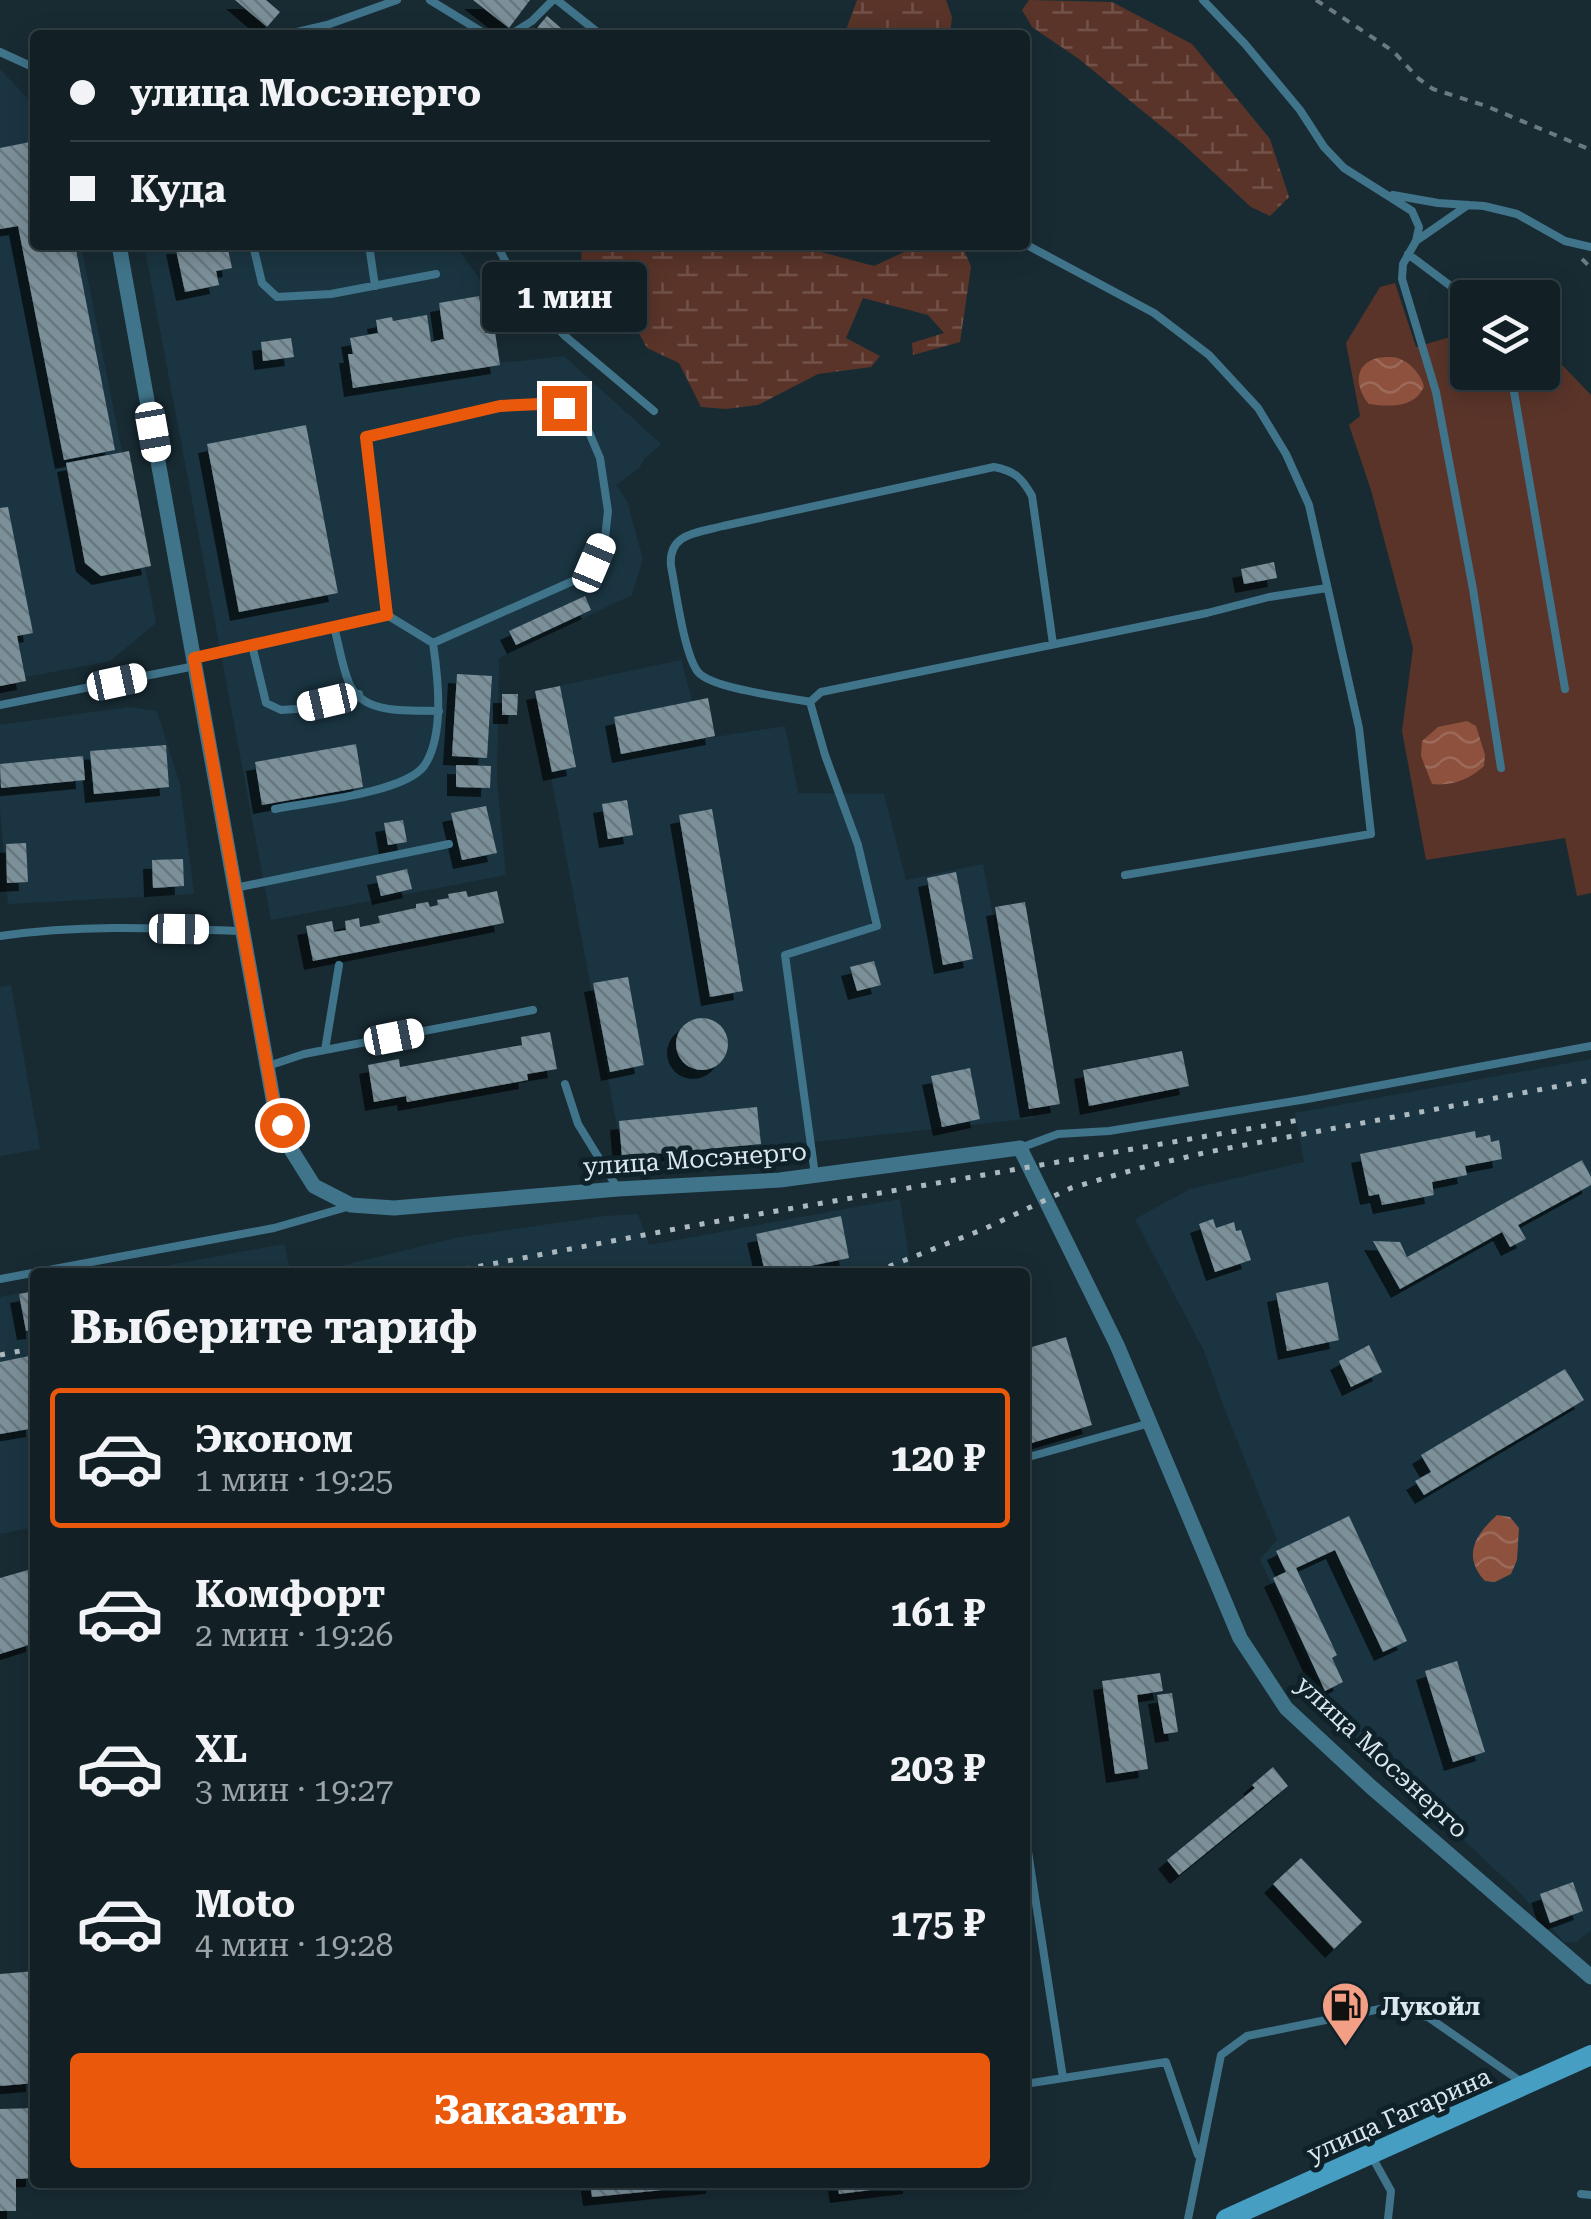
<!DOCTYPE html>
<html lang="ru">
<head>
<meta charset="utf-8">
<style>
	:root { --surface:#122026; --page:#1b282e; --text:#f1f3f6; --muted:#9ca3a7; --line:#313e43; --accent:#ea580c }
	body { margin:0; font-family:"Roboto Serif",serif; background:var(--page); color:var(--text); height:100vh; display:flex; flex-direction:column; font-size:38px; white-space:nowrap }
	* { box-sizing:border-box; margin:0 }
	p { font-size:32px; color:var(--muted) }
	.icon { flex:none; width:55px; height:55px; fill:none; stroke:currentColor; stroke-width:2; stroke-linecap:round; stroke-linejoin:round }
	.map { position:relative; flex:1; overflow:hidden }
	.sheet { position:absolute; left:30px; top:1268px; width:1000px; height:920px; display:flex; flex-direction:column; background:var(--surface); border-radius:10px; box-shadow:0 5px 25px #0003,0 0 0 2px var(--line) }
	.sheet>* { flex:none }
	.hud { position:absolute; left:30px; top:30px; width:1000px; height:220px; border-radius:10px; box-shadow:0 5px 25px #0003,0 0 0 2px var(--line); display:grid; align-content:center; height:220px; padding:0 40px; background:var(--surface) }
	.fabs { position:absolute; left:1450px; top:280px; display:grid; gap:20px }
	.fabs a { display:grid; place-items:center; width:110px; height:110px; border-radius:10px; background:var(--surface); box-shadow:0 5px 25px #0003,0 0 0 2px var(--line); font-size:50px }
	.end { position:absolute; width:45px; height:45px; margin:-22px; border:12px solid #ea580c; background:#fff; box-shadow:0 0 0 5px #fff }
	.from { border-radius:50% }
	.bubble { position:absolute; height:70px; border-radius:10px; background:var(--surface); box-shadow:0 5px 25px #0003,0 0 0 2px var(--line); font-size:32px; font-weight:700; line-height:70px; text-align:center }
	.car { position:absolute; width:30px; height:60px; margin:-30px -15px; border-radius:12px; box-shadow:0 0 8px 2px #0007; background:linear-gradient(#fff 24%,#345 0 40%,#fff 0 76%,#345 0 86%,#fff 0) }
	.hud b { display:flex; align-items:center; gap:35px; height:95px; font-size:38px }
	.hud b+b { border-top:2px solid var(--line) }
	.hud i { width:25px; height:25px; background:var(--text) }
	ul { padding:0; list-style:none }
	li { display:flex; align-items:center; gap:30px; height:140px; margin:0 20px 15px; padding:0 20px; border:5px solid transparent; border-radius:10px }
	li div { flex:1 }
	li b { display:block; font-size:38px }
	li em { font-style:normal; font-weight:700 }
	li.on { border-color:var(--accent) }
	li>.icon { width:90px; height:90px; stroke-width:1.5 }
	h2 { padding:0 40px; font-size:45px; line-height:120px }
	.button { display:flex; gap:20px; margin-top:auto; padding:20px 40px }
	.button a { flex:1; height:115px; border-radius:10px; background:var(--accent); color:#fff; font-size:40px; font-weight:700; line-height:115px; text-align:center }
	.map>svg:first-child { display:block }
	.built { fill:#1a3541 }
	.green { fill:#5a3429 }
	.wetland { fill:url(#wetland-marsh) }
	.water { fill:url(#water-waves) }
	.building { fill:url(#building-back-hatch); filter:url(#shadow) }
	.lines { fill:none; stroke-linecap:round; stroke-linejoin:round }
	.path { stroke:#6b7a81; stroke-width:4; stroke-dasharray:8 8; stroke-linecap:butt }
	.service { stroke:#40748b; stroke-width:8 }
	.minor { stroke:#40748b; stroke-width:15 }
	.secondary { stroke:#469fc3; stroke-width:20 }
	.rail { stroke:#acb9bf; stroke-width:5; stroke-dasharray:5 10; stroke-linecap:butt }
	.route { stroke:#ea580c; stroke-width:12 }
	.labels { text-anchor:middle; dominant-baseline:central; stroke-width:10; stroke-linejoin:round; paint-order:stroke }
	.street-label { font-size:25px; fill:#dce7ed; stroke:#0f2129 }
	.poi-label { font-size:25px; font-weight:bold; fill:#dce7ed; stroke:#0f2129; text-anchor:start }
</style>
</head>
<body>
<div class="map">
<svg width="1591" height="2219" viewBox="0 0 1591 2219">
	<defs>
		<pattern id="wetland-marsh" width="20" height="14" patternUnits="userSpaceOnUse" patternTransform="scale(2.5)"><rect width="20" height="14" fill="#5a3429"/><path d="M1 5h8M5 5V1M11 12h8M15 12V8" fill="none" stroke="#715148"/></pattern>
		<pattern id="water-waves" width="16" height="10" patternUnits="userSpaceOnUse" patternTransform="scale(2.5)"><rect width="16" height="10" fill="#8d513e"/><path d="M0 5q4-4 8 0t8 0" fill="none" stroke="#9c6a5a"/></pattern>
		<pattern id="building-back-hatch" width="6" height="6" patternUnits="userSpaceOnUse" patternTransform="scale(2.5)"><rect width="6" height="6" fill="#7b909a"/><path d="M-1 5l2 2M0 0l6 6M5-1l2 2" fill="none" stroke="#67767d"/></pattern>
		<filter id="shadow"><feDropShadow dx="-9" dy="9" stdDeviation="0" flood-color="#0009"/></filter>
	</defs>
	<rect width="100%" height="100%" fill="#182b33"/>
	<path class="built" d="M0,69l35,37v139h46l75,378 -46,38 -110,21z
		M144,245h311l24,33 22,85 63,-7 97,88 -17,15 -4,8 -24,18 11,16 16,58 -11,36 -133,63 -2,124 9,93 -235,45z
		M681,660l22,79 82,-13 13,67 86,1 22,86 77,-16 50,254 -409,45 -89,-472z
		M129,707l28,4 23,74 14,109 -186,10 -8,-96v-83z
		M11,985l29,164 -40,7v-169z
		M1591,1059v871l-14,12h-13l-43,-48 -169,-160 -29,-40 -63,-135 17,-19 -50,-125 -23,-64 -69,-132 55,-30 114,-27 -9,-49z
		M900,1199l11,73h-596l145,-35 145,-21 33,-2 11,31z
		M284,1244l7,28h-160z
		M35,1290v237l-35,7v-237z"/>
	<path class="green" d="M1395,283l21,64 51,-15 1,40h74l1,-27 48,50v498l-14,3 -12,-58 -139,22 -24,-129 11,-83 -42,-158 -22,-65 11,-9 -14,-73 34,-56z"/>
	<path class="wetland" d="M857,0h89l6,17 -2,18h-110l6,-5z
		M1029,0l83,2 80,42 78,95 19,58 -19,19 -19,-9 -68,-63 -104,-85 -47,-32 -10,-17z
		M582,245h236l3,7 53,14 45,-21h22l24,7 6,15 -11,75 -47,13 -1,-12 32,-10 -16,-18 -65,-17 -17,40 34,18 -9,11 -53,7 -60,31 -32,4 -25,-2 -22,-44 -32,-15 -17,-31 -35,-15 -14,-36z"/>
	<path class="water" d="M1393,357c14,2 27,15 31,29 -8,22 -35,21 -55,18 -12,-13 -17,-37 5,-45 6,-2 13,-2 19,-2z
		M1467,721l9,5 9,29 -1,11c-15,14 -32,20 -52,18l-11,-28 1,-15 16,-14z
		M1497,1515l13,2 9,11 -2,32 -6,14 -16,8 -10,-1c-23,-25 -10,-46 12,-66z"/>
	<path class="building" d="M235,0h31l14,12 -13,15z
		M473,0h57l-21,28z
		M547,16l22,19h-38z
		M35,141v104h40l40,205 -51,10 -46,-234 -18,3v-81z
		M175,245h52l5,23 -16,3 3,14 -34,7z
		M479,296l6,37 10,-1 5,33 -147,23 -5,-34h5l-3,-16 28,-5 -2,-13 16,-3 1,4 34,-6 4,27 13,-3 -5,-36z
		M291,338l3,19 -31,4 -2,-19z
		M306,425l32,168 -99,19 -32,-168z
		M129,451l22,115 -50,10 -16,-13 -19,-100z
		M8,507l25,126 -16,3 9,45 -26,5v-178z
		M1274,562l3,16 -33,6 -3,-15z
		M585,596l6,14 -75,35 -7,-14z
		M457,674l35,2 -5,82 -35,-2z
		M560,686l16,81 -24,5 -17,-81z
		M502,694h16l-1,21h-15z
		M708,698l7,38 -94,18 -7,-37z
		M356,744l7,43 -101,18 -7,-43z
		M166,745l3,42 -75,7 -4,-43z
		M83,756l2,24 -84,8 -1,-24z
		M456,765l35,1 -1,22 -34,-1z
		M627,800l6,35 -25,4 -6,-35z
		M486,806l11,47 -35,7 -11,-47z
		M712,809l31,182 -33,6 -31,-182z
		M403,820l4,22 -19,3 -4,-22z
		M26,843l2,39 -21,1 -1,-39z
		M183,859l1,27 -31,2 -1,-28z
		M407,869l5,20 -31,7 -5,-20z
		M956,872l17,87 -30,6 -16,-87z
		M466,891l2,6 29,-6 7,32 -191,38 -7,-35 26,-5 2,11 12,-2 -1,-9 14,-3 1,9 20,-4 -2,-7 38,-8v-4l12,-2 2,5 8,-2 -1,-5 12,-2 -1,-4z
		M1025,902l35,202 -31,5 -34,-202z
		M874,961l7,24 -24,6 -7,-24z
		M628,977l16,88 -34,7 -17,-89z
		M676 1044a26 26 0 1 1 52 0a26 26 0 1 1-52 0Z
		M550,1032l7,37 -30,5 1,6 -121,22 -1,-6 -32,6 -6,-37 31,-6 1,8 122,-22 -1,-8z
		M1182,1051l7,35 -100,20 -6,-36z
		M970,1068l10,51 -38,8 -11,-51z
		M757,1107l4,37 -139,13 -3,-36z
		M1475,1131l1,7 14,-3 1,7 8,-2 3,19 -37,7 2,9 -35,7 2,13 -52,10 -3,-11 -10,2 -9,-42z
		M1582,1160l9,17v8l-73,40 8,14 -16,8 -8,-15 -102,57 -27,-48 27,1 7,15z
		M841,1216l8,42 -68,14h-16l-9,-38z
		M1213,1219l3,9 18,-6 2,9 5,-1 10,30 -36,12 -16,-48z
		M1328,1282l11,58 -52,11 -11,-58z
		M35,1291v39l-9,1 -7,-37z
		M1066,1337l26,88 -67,20v-96z
		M1369,1345l13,27 -31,15 -12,-26z
		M34,1355l1,73 -35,6v-72z
		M1565,1369l19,31 -160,95 -9,-14 16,-9 -10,-17z
		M1349,1516l58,125 -24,11 -48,-102 -39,18 41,87 -5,3 11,24 -18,9 -52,-113 13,-6 -10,-21z
		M35,1568v75l-35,11v-76z
		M1457,1661l28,91 -32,10 -28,-91z
		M1160,1673l3,18 -26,4 11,74 -33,5 -13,-93z
		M1172,1693l6,39 -14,2 -7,-39z
		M1273,1767l15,19 -109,89 -12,-15 88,-72 -3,-3z
		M1301,1858l61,64 -28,27 -61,-65z
		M1573,1882l10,29 -33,12 -10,-29z
		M35,1971v112l-35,3v-112z
		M35,2108v70l-19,1v32h-16v-102z
		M590,2182h125v3l-123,12z
		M837,2182h75v3l-73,9z"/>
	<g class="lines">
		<path class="path" d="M1316,0l77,51 26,28 14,10 53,17 105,44
			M1582,259l9,9"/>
		<path class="service" d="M430,0l57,35
			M557,0l44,35
			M1203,0l42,44 55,66 24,37 20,21 68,43 7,16 -3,14 -13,23 -1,15 34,113 37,197 28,179
			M284,35l43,-10 70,-25
			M510,35l22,-14 21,-21
			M0,52l35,16
			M1393,195l45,8 46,3 33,8 48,27 26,6
			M1416,241l52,-36
			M1025,244l129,69 55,42 49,53 28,46 23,51 50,223 12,106 -246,41
			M253,245l9,38 15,14 54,-3 105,-20
			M369,245l6,41
			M497,245l19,37 49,54 89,75
			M1408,254l60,45
			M1507,372l6,14 52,303
			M334,627c5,18 8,39 15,56 14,33 61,27 90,28
			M252,645l14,58 15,7 15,-1 63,-15
			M194,658l193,-43
			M810,702c-24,-5 -98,-13 -112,-30 -14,-18 -22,-81 -27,-106 -3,-33 26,-33 52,-40l271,-59c21,4 28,11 38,29l21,148
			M810,702l15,53 33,90 19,81 -92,29 30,220
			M810,702l11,-10 386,-79 62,-16 58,-9
			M0,705l195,-39
			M275,809c34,-7 129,-16 149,-43 21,-30 14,-89 9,-123l-46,-28 -22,-178 135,-31 40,-3 24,6 21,14 15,35 8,53 -3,27 -11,25 -12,14 -149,66
			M235,888l214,-44
			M0,936c81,-12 161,-8 243,-5
			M325,1050l14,-85
			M268,1066l36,-12 229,-44
			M565,1084l13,40 40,65
			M1020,1148l38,-14 51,-3 198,-32 284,-53
			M0,1279l274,-51 73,-21
			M1025,1458l125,-35
			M1025,1832l38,246
			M1025,2084l141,-22 32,93
			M1371,2155l20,36 -3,28
			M1581,2194l10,1
			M1188,2219l33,-164 26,-19 138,-28 43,9 95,66"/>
		<path class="minor" d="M119,245l154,854 19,52 22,35 37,19 43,3 224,-19 162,-9 240,-32 97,197 123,293 46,70 84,78 221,191"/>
		<path class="secondary" d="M1226,2219l365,-164"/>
		<path class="rail" d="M449,1272l253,-48 603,-105
			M875,1272l109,-43 87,-41 69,-20 68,-16 383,-72
			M0,1355l35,-7"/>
	</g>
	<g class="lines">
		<path class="route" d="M282,1125l-9,-26 -79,-441 193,-43 -21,-178 134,-31 40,-2 24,4"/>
	</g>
	<defs>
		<symbol id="fuel-pin" viewBox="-11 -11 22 30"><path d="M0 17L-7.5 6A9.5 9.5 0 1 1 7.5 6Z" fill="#f39f85" stroke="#0f2129"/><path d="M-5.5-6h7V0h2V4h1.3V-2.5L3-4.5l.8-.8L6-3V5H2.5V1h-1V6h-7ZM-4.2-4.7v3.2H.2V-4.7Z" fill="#111"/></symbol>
	</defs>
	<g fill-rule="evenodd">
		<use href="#fuel-pin" x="1318" y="1978" width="55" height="75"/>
	</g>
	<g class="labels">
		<g class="street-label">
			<text transform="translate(695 1159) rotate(-4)">улица Мосэнерго</text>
			<text transform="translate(1382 1757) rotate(43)">улица Мосэнерго</text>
			<text transform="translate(1399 2115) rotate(-24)">улица Гагарина</text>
		</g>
		<g class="poi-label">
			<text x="1381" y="2006">Лукойл</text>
		</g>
	</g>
</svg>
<div class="fabs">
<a><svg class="icon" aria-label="layers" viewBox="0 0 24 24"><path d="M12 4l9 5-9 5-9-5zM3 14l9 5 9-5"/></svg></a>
</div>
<i class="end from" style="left:282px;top:1125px"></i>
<i class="end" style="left:564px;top:408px"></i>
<div class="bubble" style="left:482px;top:262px;width:165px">1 мин</div>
<i class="car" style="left:153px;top:432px;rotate:170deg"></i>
<i class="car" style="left:594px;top:563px;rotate:23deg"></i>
<i class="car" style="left:117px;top:682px;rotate:78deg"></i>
<i class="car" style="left:327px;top:702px;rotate:257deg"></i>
<i class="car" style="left:179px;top:929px;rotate:91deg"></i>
<i class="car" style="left:394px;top:1037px;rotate:79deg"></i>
<div class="hud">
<b><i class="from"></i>улица Мосэнерго</b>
<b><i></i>Куда</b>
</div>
<section class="sheet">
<h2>Выберите тариф</h2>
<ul>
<li class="on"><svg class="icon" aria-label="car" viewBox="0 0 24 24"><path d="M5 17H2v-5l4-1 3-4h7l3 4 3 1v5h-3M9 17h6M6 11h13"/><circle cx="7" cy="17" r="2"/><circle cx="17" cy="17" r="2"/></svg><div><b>Эконом</b><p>1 мин · 19:25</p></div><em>120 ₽</em></li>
<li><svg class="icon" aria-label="car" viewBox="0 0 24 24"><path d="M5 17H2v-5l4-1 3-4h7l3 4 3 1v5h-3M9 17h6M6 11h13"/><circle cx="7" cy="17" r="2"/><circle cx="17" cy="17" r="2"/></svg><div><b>Комфорт</b><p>2 мин · 19:26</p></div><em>161 ₽</em></li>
<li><svg class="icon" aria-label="car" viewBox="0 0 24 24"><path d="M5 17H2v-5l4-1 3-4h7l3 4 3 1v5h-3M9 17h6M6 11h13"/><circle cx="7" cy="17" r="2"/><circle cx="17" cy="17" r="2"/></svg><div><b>XL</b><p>3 мин · 19:27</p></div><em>203 ₽</em></li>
<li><svg class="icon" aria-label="car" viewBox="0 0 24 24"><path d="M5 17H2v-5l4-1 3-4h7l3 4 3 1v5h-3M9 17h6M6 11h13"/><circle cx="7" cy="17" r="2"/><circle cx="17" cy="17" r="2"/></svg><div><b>Moto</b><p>4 мин · 19:28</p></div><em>175 ₽</em></li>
</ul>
<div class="button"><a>Заказать</a></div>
</section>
</div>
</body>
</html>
